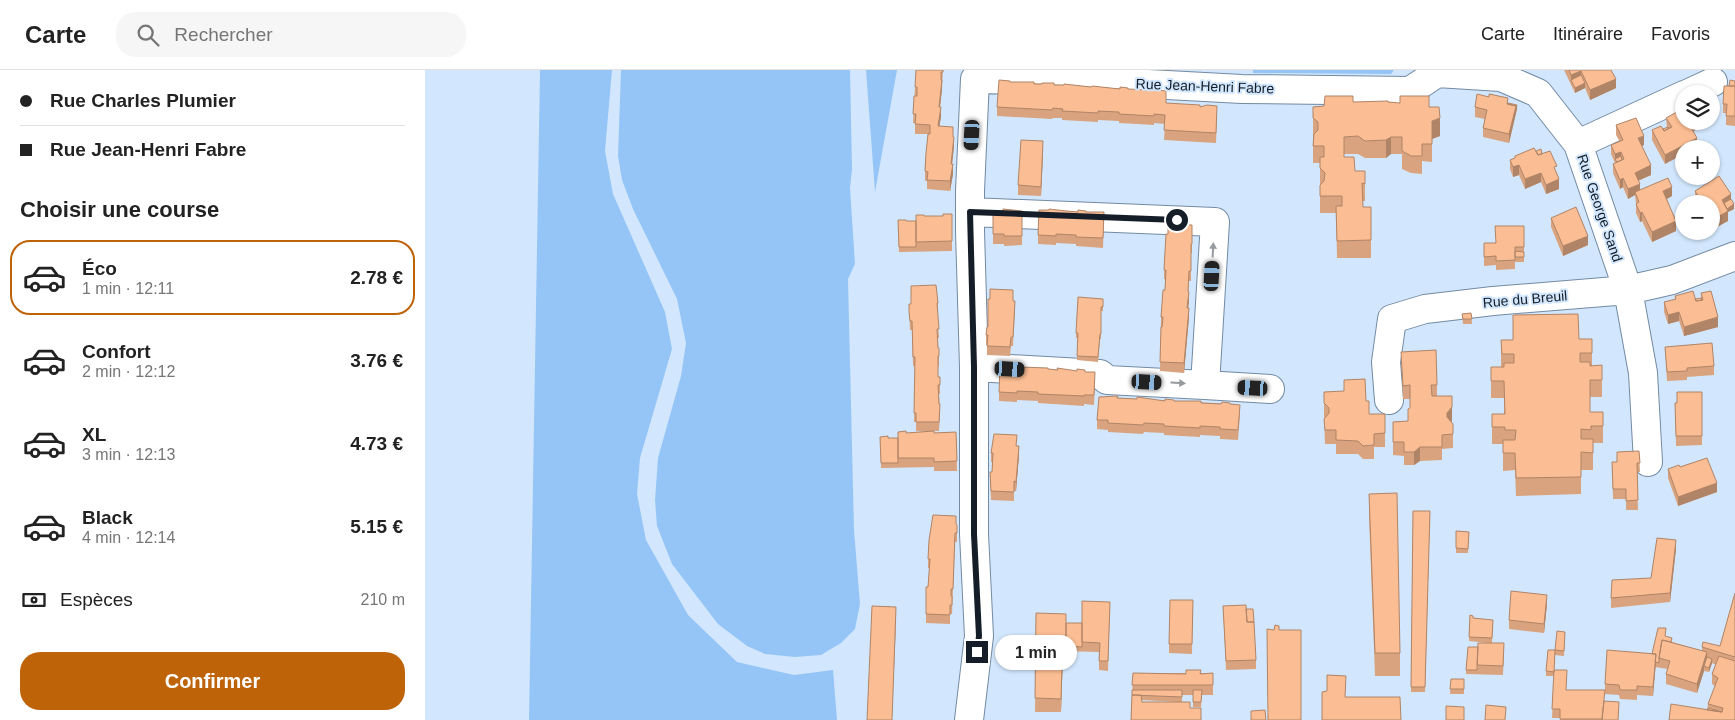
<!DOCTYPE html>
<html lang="fr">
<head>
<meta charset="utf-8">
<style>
	:root { --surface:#fff; --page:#f6f6f6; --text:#222; --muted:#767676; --line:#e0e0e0; --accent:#be6308 }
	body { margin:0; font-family:Arial,sans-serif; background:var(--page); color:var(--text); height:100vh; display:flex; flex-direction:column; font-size:19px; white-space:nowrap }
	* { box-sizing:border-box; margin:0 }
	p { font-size:16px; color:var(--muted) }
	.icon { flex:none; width:28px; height:28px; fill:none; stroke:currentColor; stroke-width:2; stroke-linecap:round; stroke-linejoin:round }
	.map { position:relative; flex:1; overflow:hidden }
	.panel { display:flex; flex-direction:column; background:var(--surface); width:425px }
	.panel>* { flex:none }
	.hud { display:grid; align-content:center; height:110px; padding:0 20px; background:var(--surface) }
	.controls { position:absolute; left:1250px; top:15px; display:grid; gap:10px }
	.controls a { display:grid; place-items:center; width:45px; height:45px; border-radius:50%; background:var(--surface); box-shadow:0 1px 4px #0004; font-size:25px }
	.end { position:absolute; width:22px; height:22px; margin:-11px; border:6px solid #151e28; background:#fff; box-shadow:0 0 0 2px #fff }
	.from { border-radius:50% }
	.bubble { position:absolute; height:35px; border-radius:18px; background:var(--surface); box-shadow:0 1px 4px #0004; font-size:16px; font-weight:600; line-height:35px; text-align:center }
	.car { position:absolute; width:15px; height:30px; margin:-15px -8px; border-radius:6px; box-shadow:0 0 4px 1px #0007; background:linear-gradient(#222 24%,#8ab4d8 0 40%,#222 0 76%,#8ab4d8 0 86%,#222 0) }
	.hud b { display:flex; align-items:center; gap:18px; height:48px; font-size:19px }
	.hud b+b { border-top:1px solid var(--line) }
	.hud i { width:12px; height:12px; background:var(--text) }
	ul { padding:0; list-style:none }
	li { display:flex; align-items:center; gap:15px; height:75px; margin:0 10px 8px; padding:0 10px; border:2px solid transparent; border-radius:20px }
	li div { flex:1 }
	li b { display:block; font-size:19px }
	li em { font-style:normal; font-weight:600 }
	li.on { border-color:var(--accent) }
	li>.icon { width:45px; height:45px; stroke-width:1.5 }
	h2 { padding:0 20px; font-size:22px; line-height:60px }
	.pay { display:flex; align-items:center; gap:12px; height:55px; padding:0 20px; font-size:19px }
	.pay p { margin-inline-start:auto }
	.button { display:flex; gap:10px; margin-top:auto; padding:10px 20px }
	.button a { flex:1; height:58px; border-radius:20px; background:var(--accent); color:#fff; font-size:20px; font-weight:600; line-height:58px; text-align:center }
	header { display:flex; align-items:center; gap:30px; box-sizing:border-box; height:70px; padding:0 25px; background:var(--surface); border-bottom:1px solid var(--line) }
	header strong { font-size:24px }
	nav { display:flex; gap:28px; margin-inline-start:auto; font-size:18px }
	.search { width:350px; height:45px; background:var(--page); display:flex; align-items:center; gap:12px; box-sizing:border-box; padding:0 18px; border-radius:20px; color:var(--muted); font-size:19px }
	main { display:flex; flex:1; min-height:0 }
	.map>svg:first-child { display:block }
	.green { fill:#95c5f7 }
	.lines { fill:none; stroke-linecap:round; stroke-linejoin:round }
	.minor-casing { stroke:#728aa3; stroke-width:30 }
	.minor { stroke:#fff; stroke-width:28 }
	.wall { fill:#d8a37e; fill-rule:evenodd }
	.shaded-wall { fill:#b08467 }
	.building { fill:#fbbd93; stroke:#b08467 }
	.oneway { fill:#969a9e }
	.route { stroke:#151e28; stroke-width:6 }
	.labels { text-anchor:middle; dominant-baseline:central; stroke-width:4; stroke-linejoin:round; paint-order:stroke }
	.street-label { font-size:14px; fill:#151e28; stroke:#d2e7fd }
</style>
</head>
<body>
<header>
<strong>Carte</strong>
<div class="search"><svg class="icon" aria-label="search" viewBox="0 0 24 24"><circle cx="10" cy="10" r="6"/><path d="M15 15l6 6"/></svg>Rechercher</div>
<nav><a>Carte</a><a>Itinéraire</a><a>Favoris</a></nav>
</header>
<main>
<section class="panel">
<div class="hud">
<b><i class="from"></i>Rue Charles Plumier</b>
<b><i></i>Rue Jean-Henri Fabre</b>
</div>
<h2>Choisir une course</h2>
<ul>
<li class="on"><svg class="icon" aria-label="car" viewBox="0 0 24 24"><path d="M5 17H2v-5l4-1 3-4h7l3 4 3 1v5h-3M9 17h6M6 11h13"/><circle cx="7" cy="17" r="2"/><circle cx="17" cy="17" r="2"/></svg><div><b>Éco</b><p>1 min · 12:11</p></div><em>2.78 €</em></li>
<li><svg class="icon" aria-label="car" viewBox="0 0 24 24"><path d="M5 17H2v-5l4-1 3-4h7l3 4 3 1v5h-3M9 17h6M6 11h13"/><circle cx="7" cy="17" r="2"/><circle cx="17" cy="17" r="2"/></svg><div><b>Confort</b><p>2 min · 12:12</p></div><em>3.76 €</em></li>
<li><svg class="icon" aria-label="car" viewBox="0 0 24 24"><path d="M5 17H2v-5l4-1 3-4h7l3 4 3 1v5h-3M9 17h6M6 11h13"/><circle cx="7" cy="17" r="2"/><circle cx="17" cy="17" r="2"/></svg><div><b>XL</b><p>3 min · 12:13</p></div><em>4.73 €</em></li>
<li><svg class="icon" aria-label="car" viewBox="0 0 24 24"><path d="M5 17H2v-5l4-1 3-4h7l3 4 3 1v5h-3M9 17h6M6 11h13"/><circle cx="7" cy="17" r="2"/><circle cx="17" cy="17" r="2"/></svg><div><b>Black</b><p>4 min · 12:14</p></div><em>5.15 €</em></li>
</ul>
<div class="pay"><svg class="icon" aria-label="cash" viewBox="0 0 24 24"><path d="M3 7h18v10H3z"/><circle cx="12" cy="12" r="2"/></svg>Espèces<p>210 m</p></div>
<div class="button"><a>Confirmer</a></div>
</section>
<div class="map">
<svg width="1310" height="650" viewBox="0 0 1310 650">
	<rect width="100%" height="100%" fill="#d2e7fd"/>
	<path class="green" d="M115,0h72l-7,81 8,43 52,118 7,37 -32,109 -3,36 9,46 42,75 49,47 57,13 39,-5 4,50h-308z
		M196,0h229l2,99 -2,19 5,76 -7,15 6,251 6,74 -5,25 -14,14 -20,12 -26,2 -30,-3 -18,-8 -29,-22 -46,-60 -15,-38 -2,-26 3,-42 23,-82 5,-33 -9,-44 -44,-90 -11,-29 -4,-24z
		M441,0h31l-22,122z
		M828,0h141l-3,4 -138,-1z"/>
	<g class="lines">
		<defs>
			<path id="minor" d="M1012,3l64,4 37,16 40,51 50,146 15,83 5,89
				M1262,24l26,-12
				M1153,74l106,-49
				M545,142l245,10 -10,163 -98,-5 -7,-6 -126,-7
				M780,315l65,4
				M964,330l-3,-38 6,-43 33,-10 68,-8 135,-11 44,-10 63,-24
				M544,650l10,-84 -5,-102v-167l-4,-136v-40l5,-112 117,2 150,8 168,2 27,-18v-3"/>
		</defs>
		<use href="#minor" class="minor-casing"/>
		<use href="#minor" class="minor"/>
	</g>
	<path class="wall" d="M518,0l-1,19 -2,18 1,10 -2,9 14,11 1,9 -2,18 1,10 -3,17 -23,-2v-8h-2v-10l3,-37h-13v-11h-2l2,-36z
		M1139,0h47l5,18 -26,12 -5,-12 -10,5z
		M1310,11v45l-9,-1v-12h-3v-9l6,-18z
		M585,12l118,7 38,14 34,4 17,8 -1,28 -52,-3 1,-16 -11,-1v2l-35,-2v-2l-21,-1v2l-36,-2v-2h-9l-1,1 -55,-3v-9z
		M1064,27l19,6 9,6 -8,34 -26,-6v-9l2,-9 -10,-2v-10z
		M928,32h35l41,5 11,29 -8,3v23l-10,-1v13l-11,-1 -9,-4v-15h-11l-5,4h-21l-7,-4h-14v3l11,14h10v30h-2v6h8v51h-34l-1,-45h-16v-50h-7v-56l11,-1z
		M1241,48l34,3v7l-7,3 4,17 -2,1h-11l-19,15 -13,-24v-10l11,-1 4,-1z
		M1191,55l28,20 -2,1 9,29 -13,6 2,9 32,6 -5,3 9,32 -24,11 -10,-21 -2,1 -4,-9v-9l-1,-9 -7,4 -5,-12 -3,2 -7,-16v-9l2,-1 -4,-9v-9l9,-3 -4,-7z
		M618,81l-2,45 -23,-1v-10z
		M1111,81l6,3 15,21 2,14 -13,5 -5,-12 -16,7 -6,-14 -6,2 -3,-8v-9z
		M1270,121l36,8 3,10 -6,3v9l-15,8 -2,-2v-23h-14l-2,-4z
		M568,141h29v34l-18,1v-2h-11z
		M642,141l19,1 18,9 -1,27 -27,-2v-2l-20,-1v2l-18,-1v-9z
		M527,144v37l-53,1 -1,-32 8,1h10l8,-5h19z
		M1126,148l37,27 -25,11 -12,-29z
		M767,155v28h-1v28h-2l-1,11 1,9 -1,7 1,9 -5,56 -24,-2 1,-54 4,-27v-11h-1v-9l4,-36z
		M1099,156v36h-9v7l-19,1v-5l-12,1v-23h11z
		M1276,223l17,34 -34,9 -5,-15 -11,3 -4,-12v-10l11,-2v-4l20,3 6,-1z
		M678,229v12h-2v28h-1l-2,23 -21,-2 1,-22h-2v-5z
		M588,231l2,9 -2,36h-2l-1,10 -23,-1v-10h-1v-10l2,-8z
		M513,233v9h-1l2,26h-2l1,10h1v18h-1v11h2v17h-1l1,20 -1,17h-5v2l22,-1 1,39h-23v-4l-53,1 -1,-31 8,1h10l8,-5 22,-2h-12v-9h-2l1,-56h-2l-1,-36h-2l-1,-26z
		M1046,243l1,11h-9l-1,-10z
		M1154,269h13v27l10,-1v32h-12v15l13,14v17h-10v27h-12v24l-65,2 -1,-26 -12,1v-27h-11v-30h12v-16h-13v-31h10v-27z
		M1240,277l49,19v9l-27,2v3l-20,1z
		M976,282l36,33v11l15,25 -1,1 2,2v24l-11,1v11l-22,1 -6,4h-10v-9l-11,-1v-33l15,-1 2,-13v-9h-7z
		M594,297l66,5 10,9 -1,24 -10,-1v2l-46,-3v-2l-21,-1v2l-18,-1v-9z
		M899,322l42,9 3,13h16v33h-11v12h-11l-5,-5h-22v-10h-11l-1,-25 1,-1 -1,-1z
		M1277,322v53l-26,1 -1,-43z
		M693,328l112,6 10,10 -2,26 -18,-1v-3l-20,-1v2l-36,-2v-2l-20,-1 -1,2 -35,-2v-2l-11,-1v-9z
		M592,376l2,9 -3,36h-2v10l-23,-1 -1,-28h2v-10h-1v-9z
		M1214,381l1,21h-3l1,38h-12v-11h-13l-1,-37h5z
		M1255,397l37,25 -39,14 -10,-28v-9z
		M944,424l31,159v23h-25l-6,-160z
		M988,441h17l-5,181h-14z
		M531,455l1,9v8h-2l-3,72h-2v10l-24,-1v-36h2l2,-19h-2v-9z
		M1031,461l13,1 -1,21h-12z
		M1251,479l-6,53 -59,6v-10l40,-20z
		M1310,523v127l-28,-10 1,-6 7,-18 -3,-2v-10l4,-9 -4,-2 -3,9 -5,-1 -7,22 -31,-9v-10l2,-5 -13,-2 -2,29 -16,-1v5l-17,-1 -1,-4 -14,-1v-10l47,-30 13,-18 7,6 30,9v-4l18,-1z
		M768,530l-1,54 -23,-1v-9z
		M685,532l-2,69 -9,-1v-18l-36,-1 -2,61h-26l1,-99 30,10h16z
		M1122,534l-3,29 -35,-4v-9z
		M798,536l23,3 10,51v9l-30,1z
		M1045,545l3,3 20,6 -1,19 12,10 -1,22 -37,-1v-4l12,-23 10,-4 -19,-2z
		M1140,562l-1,24 -9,-1 -1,15 12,20 53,17 -1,13h-58v-2h-8l2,-42h-8v-5l9,-21z
		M708,603h80v22h-11l-1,12h-8v-12h-11v7l-51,18zM716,630l37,2h-36z
		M1026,609h13v15h-14z"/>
	<path class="shaded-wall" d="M1156,1v9h-10v4v-9z
		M1191,9v9l-26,12v-10z
		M517,10v9l-3,27v-9z
		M1160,13v5l-10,5v-5z
		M1092,35v4l-8,34v-9l7,-28z
		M516,37v10l-3,18v-9z
		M1015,48v18l-8,3v23v-41z
		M1269,51h6v7l-11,5v-9z
		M1219,66v9l-6,2v-9z
		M529,67v9l-3,28v-10z
		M966,67v17l-5,4v-18z
		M1272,68v10l-2,1h-11v5l-19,10v-9z
		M618,71v10l-2,45v-9z
		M1196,82v9l-6,-2v-5z
		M528,94v10l-3,17v-10z
		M1094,95v10l-6,2v-10z
		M1226,95v10l-16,7v-9z
		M1116,103v9l-16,7v-10z
		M1198,108v9l-3,2v-9z
		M1134,109v10l-13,5v-9z
		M1215,114v9l-5,-1v3l-7,4v-10z
		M1247,117v9l-9,5v-10z
		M1306,124v10l-7,4 -2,-8z
		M1309,134v5l-6,3v9l-15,8v-9l12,-10z
		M1217,142v9l-2,1v-9z
		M1251,151v10l-24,11v-10z
		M1163,166v9l-25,11v-10z
		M764,201l-1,29 1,-8v9l-2,16z
		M764,238v9l-5,56v-10z
		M1254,242v9l-11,3v-9z
		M1293,247v10l-34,9v-9z
		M1027,337v14l-5,5v-13z
		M594,376v9l-3,36v-9z
		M995,377v14l-6,4v-13z
		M1292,413v9l-39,14v-9z
		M1251,470v9l-6,53v-9z
		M1122,525v9l-3,29v-9z
		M471,537v14l-4,99z
		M638,567v14l-2,61v-13z
		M1282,582v10l-3,4v5l-7,22v-9z
		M1231,584v9l-3,33v-9z
		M1287,589v4l-3,9v-4z"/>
	<path class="building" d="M491,0h27v2h-2v8h1l-3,27h2l-3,19 15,1v10h1l-3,27h2l-3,17 -23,-1 1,-8 -3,-1 1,-18 2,-19h2v-9l-15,-1 1,-10h-3l1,-18h3v-9h-2z
		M1144,0h42l5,9 -26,11 -9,-19 -10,4z
		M1156,5l4,8 -10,5 -4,-8z
		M574,10l11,1v1h24v2h8v-1h12v2h10v-1l27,3 1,-1 28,3v-2l8,1v1l20,1v-1l18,2v12l34,2v2l7,-2 10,1 -1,27 -52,-3 1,-15 -11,-1v2l-35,-2v-2l-21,-1v2l-36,-2 1,-2 -10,-1 -1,2 -55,-3z
		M1305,10l5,1v5h-6z
		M1299,16h11v30h-9l1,-12h-4z
		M1052,24l12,3v-3l19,4 -1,6 9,2 -7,28 -26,-6 4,-18 -12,-3z
		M900,26h28v6l35,-1v1l12,1v-7h29v11h10l1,11 -8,3v23h-10v12h-11l-9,-5v-14h-11l-5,3 -21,1 -7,-5 -14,1v20h10l1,14h10v13l-3,-1 1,24h8v33l-34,1 -1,-35h6v-10h-22v-11l4,-4 1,-8 -5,-5v-11h4v-11h-11l1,-12 4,-4v-8l-5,-4v-11l11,-1z
		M1083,33l9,2 -1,5v-4l-8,-2z
		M1257,39l2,2v10h10l-5,3 8,14 -32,17 -13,-25 9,-4 3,5 8,-4 -6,-9z
		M1211,48l8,18 -6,2 13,27 -16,8 5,11 -12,5 -5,-11 -3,2 -7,-16 11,-5 -3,-7 -6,2 -4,-9 12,-5 -7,-15z
		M1243,57l1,1 -5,3 -1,-2z
		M596,70l22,1 -2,46 -23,-2z
		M1109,78l4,7 12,-4 7,15 -3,1 5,12 -13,6 -5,-12 -16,6 -6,-14 -6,2 -3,-7 5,-2v-2z
		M1116,79l1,5 -4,1 -2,-4z
		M1196,86l1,4 -5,2 -2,-3z
		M1294,106l12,18 -9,6 6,11 -15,9 -2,-3v-13h-8l-8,-13z
		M1243,108l4,9 -9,4 13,30 -24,11 -10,-20 -2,1 -4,-9 3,-2 -4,-10z
		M1306,129l3,5 -7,5 -3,-6z
		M1151,137l12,29 -25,10 -12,-28z
		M578,139l19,2v25h-18v-2h-11v-23h10z
		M624,139l18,2 11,1v-2l8,1v1h18l-1,26 -27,-1v-2l-20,-1v2l-18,-1 1,-25h10z
		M518,144h9v27l-36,1v-27h8v1h19z
		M473,150h8v1h10v26h-17z
		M743,154l24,1v19h-1v27h-2l-1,21h1l-2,16h2l-5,55 -24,-1 1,-35h1l1,-10h-2l2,-27h2l1,-20h-2l2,-36h2z
		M1070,156h29v21h-9v13l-19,1v-5l-12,1v-14h12z
		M1090,181l9,1v5h-9z
		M511,215l2,18h-1l2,26h-2l1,19h1v8h-1v21h2v8h-2l1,19h1l-1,18h-23v-9h-2l1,-56h-2l-1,-36h-2l-1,-9v-8h2v-18z
		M565,219l23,1v11h2l-2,36h-2l-1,10 -23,-1 1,-11h-2l1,-8h1v-28h2z
		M1268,221l3,10 7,-1 -2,-7 10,-2 7,26 -34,10 -5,-15 -11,3 -4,-13 12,-3 -1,-3z
		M653,227l25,2v8h-2v27h-1l-2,23 -21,-1 1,-23h-2z
		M1276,228l1,2 -6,1 -1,-2z
		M1046,243l1,6h-9l-1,-5z
		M1153,244l1,25h13v14h-12v9h10v4l12,-1v15h-12v32h13v14h-12v4l-10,-1v10h12v14l-12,-1v25l-65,1 -1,-25h-12v-13h12l1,-10h-11v-3h-13v-13h13l-1,-33h-13v-14h13v-4h10v-9h-12l-1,-14h12v-25z
		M1287,273l2,23 -27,2v3l-20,1 -2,-25z
		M1011,280l1,35h-6l1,11h20v11l-5,6v4l6,7v10l-11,1v12h-22l-6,5h-10v-10h-11v-20l15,-1v-12l2,-1v-23l-7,1 -2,-34z
		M586,295l8,1v1l29,1v1l10,1 -1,-2 20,3v-2l8,1v2h10l-1,23h-10v1l-46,-2v-2l-21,-1v2l-18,-1 1,-25h11z
		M940,309l1,22h3v13h16v19l-11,1v11l-11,1 -5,-5 -22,-1v-10h-11l-1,-11 5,-6v-5l-5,-5v-11l20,-1v-11z
		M1252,322h25v44h-26l-1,-33h2z
		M693,326l-1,2 20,1v-2l28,4v-2l9,1v1h27v2l20,1 1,-2 8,1v1l10,1 -2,25 -18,-1v-2l-20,-1v2l-36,-2v-2l-20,-1 -1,2 -35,-2v-3h-11l2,-23z
		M481,361v2l28,-2v2l22,-1 1,29 -23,1v-4h-36v-26z
		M569,364l23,1 -1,11h3l-3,36 -2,-1v11l-23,-1 -1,-19h2l1,-19h-2z
		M463,366v2h10v25h-17l-1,-26z
		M1214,381l1,12h-3l1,37 -12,1v-12h-13l-1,-27h5v-10z
		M1282,388l10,25 -39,14 -10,-28 11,-4 1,2z
		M972,423l3,160h-25l-6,-159z
		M988,441h17l-5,176h-14z
		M508,445l23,1v8l1,1v8h-2l-2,56h-2v7h1v9h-2v10l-24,-1v-27h2l2,-28h-2l1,-19z
		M1031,461l13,1 -1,17 -12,-1z
		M1232,468l19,2 -6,53 -59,5 1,-18 39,-2z
		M1086,521l36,4 -3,29 -35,-4z
		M1310,523v64l-33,-10 1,-5 17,4z
		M745,530h23l-1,44h-23z
		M657,531l28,1 -2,59h-9l1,-18 -18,-1z
		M821,535l1,17h7l2,38 -30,1 -3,-55z
		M447,536l24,1 -4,113h-25z
		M821,539h7l1,13h-7z
		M611,543l30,1v23h-3l-2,62 -26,-1z
		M1045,545l3,1v2l20,2 -1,18 -23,-1z
		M641,553h16v24l-16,-1z
		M850,555l4,1v4h22v90h-33l-1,-91 7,1z
		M1233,558h8l-1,8 7,2 -1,4 -9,-2 -3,18v5l-4,-1 1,-8h-4z
		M1132,561l8,1 -1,19 -9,-1z
		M1237,570l45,12 -10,32 -31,-10 4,-13 -11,-3z
		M1053,573h26l-1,23 -26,-1z
		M1043,577h10l-1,23h-11z
		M1123,580h7l-1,22 -8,-1z
		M1182,580l49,4 -3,33 -16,-1v4h-17l-1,-5 -14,-1z
		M1294,586l16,5v59h-66l2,-16 51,8 1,-4 -15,-4 10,-26 -6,-4z
		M1282,587l5,2 -3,9 -5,-2z
		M761,600h15l-1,4 13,-1v12h-81l1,-12 53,1z
		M1129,600h13l-1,20h39l-3,29h-42v-10h-8z
		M902,605l19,1 -1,21h55l1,23h-79v-28l5,-1z
		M1026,609h13v10h-14z
		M707,620h50v7l-50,-2z
		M768,620h9l-1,12h-8z
		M707,625h9l1,7h48v6h11v12h-70z
		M1179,631l15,1 -1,18h-16z
		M1061,635l20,2 -1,13h-20z
		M1021,636l18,1v13h-18z
		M1283,638l14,4 -15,-2z
		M840,640l1,10h-15v-9z"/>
	<defs><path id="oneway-solid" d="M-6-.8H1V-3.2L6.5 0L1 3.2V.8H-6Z" transform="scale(1.25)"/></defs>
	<g class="oneway">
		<use href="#oneway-solid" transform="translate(788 180) rotate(-87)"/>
		<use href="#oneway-solid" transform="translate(753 313) rotate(3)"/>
	</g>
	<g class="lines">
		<path class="route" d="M552,582l2,-16 -5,-102v-167l-4,-155 207,8"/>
	</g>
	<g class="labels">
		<g class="street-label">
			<text transform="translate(780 16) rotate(2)">Rue Jean-Henri Fabre</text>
			<text transform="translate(1175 138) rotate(71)">Rue George Sand</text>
			<text transform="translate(1100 229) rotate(-5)">Rue du Breuil</text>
		</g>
	</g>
</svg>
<div class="controls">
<a><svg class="icon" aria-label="layers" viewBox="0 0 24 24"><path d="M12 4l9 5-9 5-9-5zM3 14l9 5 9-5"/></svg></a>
<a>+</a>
<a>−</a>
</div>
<i class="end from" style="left:752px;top:150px"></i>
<i class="end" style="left:552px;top:582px"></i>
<div class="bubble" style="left:570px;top:565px;width:82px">1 min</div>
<i class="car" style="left:547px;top:65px;rotate:183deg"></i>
<i class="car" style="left:787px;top:206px;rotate:3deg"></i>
<i class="car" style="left:585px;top:299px;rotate:93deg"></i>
<i class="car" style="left:722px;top:312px;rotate:93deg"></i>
<i class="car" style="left:828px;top:318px;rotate:273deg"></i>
</div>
</main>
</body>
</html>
